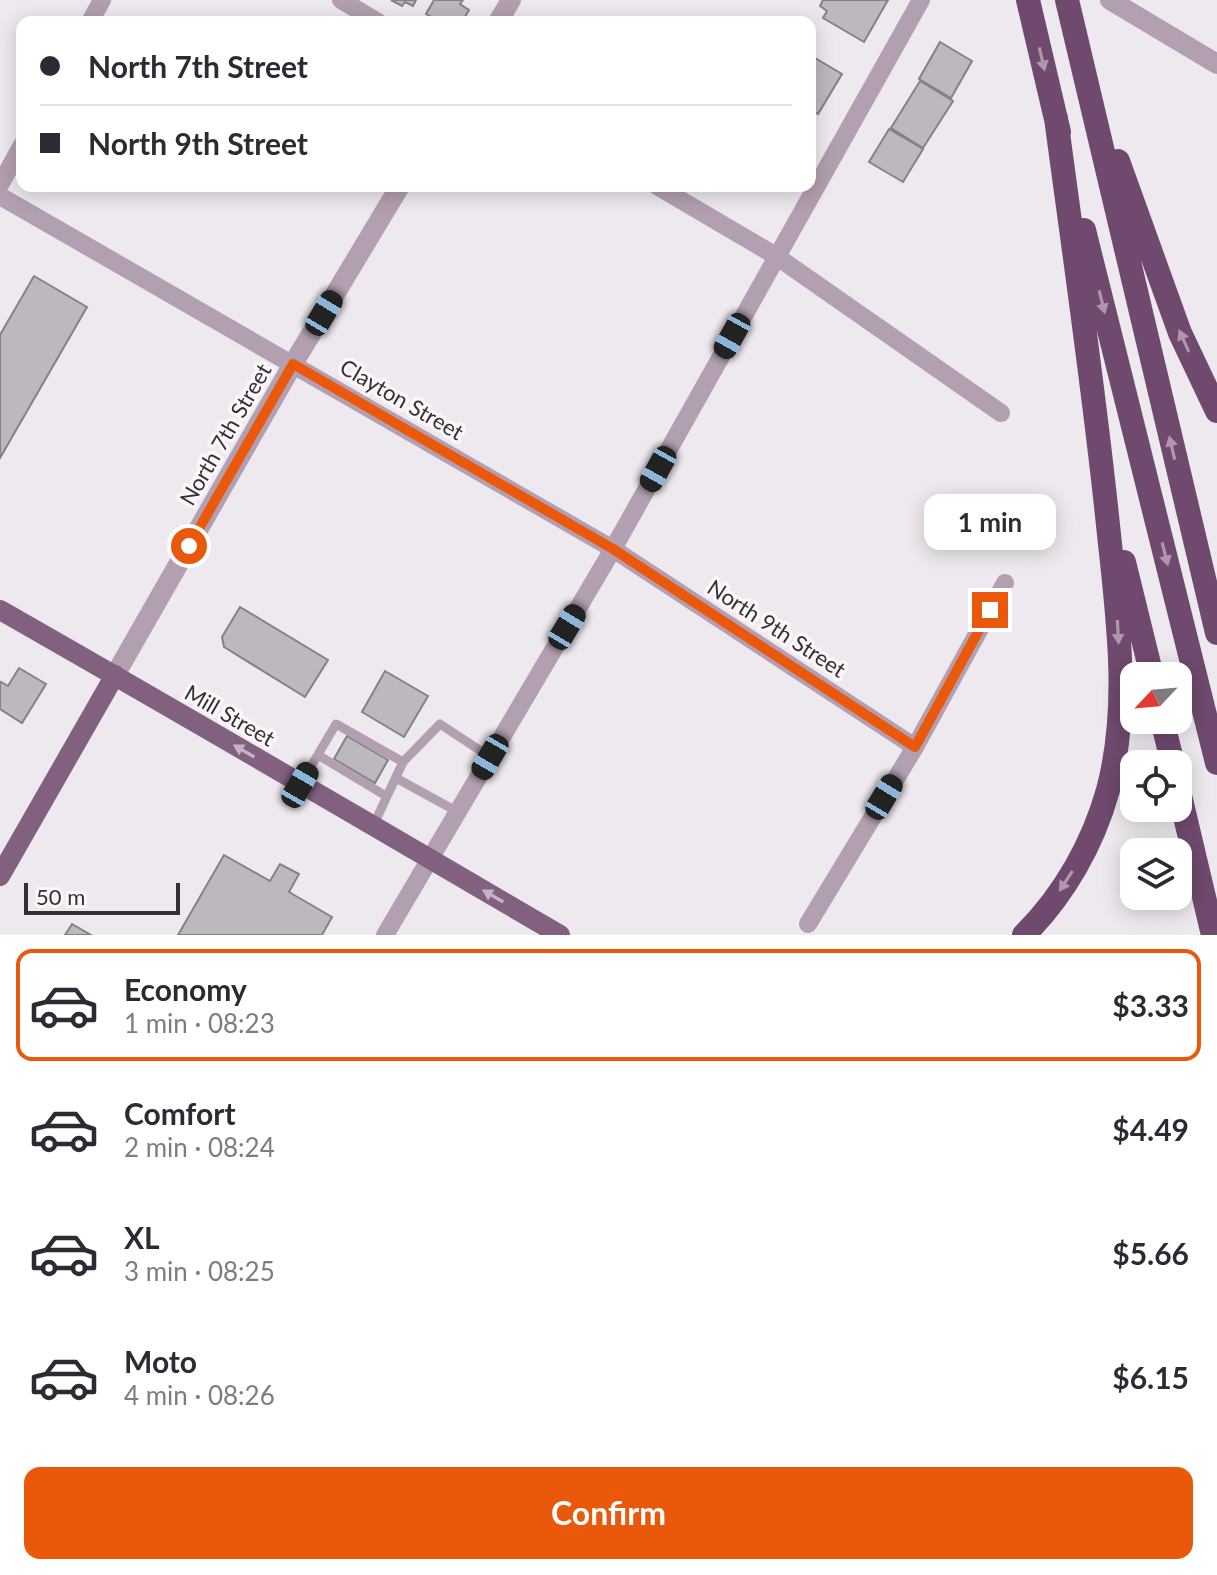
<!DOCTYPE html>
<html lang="en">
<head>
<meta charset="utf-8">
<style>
	:root { --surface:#fff; --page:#f2f2f3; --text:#2b2b33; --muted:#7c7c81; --line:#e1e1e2; --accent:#ea580c }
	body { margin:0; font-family:Lato,sans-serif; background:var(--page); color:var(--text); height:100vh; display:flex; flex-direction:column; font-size:30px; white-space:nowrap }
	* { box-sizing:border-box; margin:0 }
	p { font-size:26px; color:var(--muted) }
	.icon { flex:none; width:44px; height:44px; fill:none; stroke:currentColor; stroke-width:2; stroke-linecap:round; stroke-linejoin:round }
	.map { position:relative; height:935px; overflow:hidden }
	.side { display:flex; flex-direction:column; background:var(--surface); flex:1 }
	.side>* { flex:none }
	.guide { position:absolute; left:16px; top:16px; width:800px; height:176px; border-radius:16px; box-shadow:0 4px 20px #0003; display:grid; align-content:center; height:176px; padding:0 24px; background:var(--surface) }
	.needle { width:52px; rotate:244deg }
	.fabs { position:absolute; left:1120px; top:662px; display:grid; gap:16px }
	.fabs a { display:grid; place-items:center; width:72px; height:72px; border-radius:16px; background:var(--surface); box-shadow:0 4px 20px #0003; font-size:40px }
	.scale { position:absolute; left:24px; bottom:20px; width:156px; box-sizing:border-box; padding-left:8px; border:4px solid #323032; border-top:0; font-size:22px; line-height:28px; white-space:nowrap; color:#323032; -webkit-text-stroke:6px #fcf6fb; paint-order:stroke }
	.end { position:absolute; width:36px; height:36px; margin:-18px; border:10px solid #ea580c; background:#fff; box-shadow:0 0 0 4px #fff }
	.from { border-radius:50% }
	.bubble { position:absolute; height:56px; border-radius:16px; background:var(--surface); box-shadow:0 4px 20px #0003; font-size:26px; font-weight:700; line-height:56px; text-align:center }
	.car { position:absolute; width:24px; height:48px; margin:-24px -12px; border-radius:10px; box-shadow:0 0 6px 2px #0007; background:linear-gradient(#222 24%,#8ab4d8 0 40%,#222 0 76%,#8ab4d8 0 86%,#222 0) }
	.guide b { display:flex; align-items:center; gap:28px; height:76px; font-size:30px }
	.guide b+b { border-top:2px solid var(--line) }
	.guide i { width:20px; height:20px; background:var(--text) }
	ul { padding:14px 0 0; list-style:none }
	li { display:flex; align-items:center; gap:24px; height:112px; margin:0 16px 12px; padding:0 8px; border:4px solid transparent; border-radius:16px }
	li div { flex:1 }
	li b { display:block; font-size:30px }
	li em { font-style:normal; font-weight:700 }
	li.selected { border-color:var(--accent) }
	li>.icon { width:72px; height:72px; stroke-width:1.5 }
	.button { display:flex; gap:16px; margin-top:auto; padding:16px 24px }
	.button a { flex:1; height:92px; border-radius:16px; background:var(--accent); color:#fff; font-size:32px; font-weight:700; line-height:92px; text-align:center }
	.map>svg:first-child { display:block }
	.building { fill:#bdb8bd; stroke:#868186; stroke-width:2 }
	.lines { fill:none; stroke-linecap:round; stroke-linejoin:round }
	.service { stroke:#b29fb1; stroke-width:9 }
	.minor { stroke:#b29fb1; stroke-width:18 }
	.tertiary { stroke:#b29fb1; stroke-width:20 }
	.primary { stroke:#816080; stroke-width:20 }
	.motorway { stroke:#6f4a6e; stroke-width:24 }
	.oneway { fill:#ae97ad }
	.oneway2 { fill:#c5b2c4 }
	.route { stroke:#ea580c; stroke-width:10 }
	.labels { text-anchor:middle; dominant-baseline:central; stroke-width:7; stroke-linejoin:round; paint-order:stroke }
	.street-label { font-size:22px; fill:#323032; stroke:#fcf6fb }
</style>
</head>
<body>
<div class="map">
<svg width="1217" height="935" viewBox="0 0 1217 935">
	<rect width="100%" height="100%" fill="#eee9ee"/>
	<path class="building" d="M391,0h25l-3,6 -8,-4 -3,4z
		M434,0h29l-3,4 9,6 -7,12h-31l2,-4 -7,-4z
		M823,0h65l-24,42 -41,-24 4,-7 -7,-5z
		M940,42l32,19 -21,37 -32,-19z
		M810,55l32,19 -24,40 -8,-5z
		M920,81l33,20 -30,47 -32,-20z
		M889,129l34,20 -20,33 -34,-20z
		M34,276l53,31 -87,151v-123z
		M240,607l88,53 -23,37 -81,-50 -2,-10z
		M19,668l27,16 -24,39 -22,-14v-25l1,-2 7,4z
		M385,671l43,25 -24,41 -42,-25z
		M347,736l41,24 -13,23 -41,-24z
		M224,855l46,26 10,-17 19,10 -10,18 43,25 -10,18h-144z
		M72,924l19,11h-26z"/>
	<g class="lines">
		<path class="service" d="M318,755l68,41
			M403,762l37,-38 50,33
			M396,778l62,34
			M300,785l36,-61 67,38 -29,62"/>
		<path class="minor" d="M341,0l37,22
			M90,22l12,-22
			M0,185l22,-40
			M657,186l119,70 225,157
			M0,196l613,353 302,198
			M808,924l107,-177 90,-164
			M385,935l228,-386 308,-549"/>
		<path class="tertiary" d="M1110,0l107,64
			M498,22l13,-22
			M115,675l178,-311 107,-178"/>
		<path class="primary" d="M0,610c188,107 374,216 560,325
			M0,876l115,-201"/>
		<path class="motorway" d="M1028,0l31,132
			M1067,0l150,633
			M1118,161l62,172 37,78
			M1084,230l133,533
			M1124,562l28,114
			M1162,720l11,44
			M1178,787l35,148
			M1024,935c40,-40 69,-91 84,-145 23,-86 9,-178 0,-265 -14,-136 -34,-272 -52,-407"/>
	</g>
	<defs><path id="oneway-solid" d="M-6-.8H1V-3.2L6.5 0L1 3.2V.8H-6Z" transform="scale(2)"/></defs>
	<g class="oneway">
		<use href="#oneway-solid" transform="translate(1042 59) rotate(77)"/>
		<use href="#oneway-solid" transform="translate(1102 302) rotate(76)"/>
		<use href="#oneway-solid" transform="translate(1184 341) rotate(-114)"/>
		<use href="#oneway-solid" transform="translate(1172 448) rotate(-103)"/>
		<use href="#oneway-solid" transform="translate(1165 554) rotate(76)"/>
		<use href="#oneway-solid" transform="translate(1118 632) rotate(87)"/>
		<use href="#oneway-solid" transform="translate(1066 881) rotate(123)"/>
	</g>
	<g class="oneway2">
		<use href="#oneway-solid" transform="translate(244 751) rotate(-150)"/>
		<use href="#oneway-solid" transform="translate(493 896) rotate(-150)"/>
	</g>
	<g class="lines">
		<path class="route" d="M189,546l104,-182 320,185 302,198 75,-137"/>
	</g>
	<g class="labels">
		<g class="street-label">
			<text transform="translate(402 399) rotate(30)">Clayton Street</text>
			<text transform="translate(225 434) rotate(-60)">North 7th Street</text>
			<text transform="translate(777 628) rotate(33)">North 9th Street</text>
			<text transform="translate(230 715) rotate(30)">Mill Street</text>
		</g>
	</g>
</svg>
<div class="fabs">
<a><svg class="needle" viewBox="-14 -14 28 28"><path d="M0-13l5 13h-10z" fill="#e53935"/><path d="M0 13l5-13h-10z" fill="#7c7c81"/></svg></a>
<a><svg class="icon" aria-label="locate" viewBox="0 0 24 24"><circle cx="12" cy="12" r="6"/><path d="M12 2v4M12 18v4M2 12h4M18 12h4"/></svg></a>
<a><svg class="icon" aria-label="layers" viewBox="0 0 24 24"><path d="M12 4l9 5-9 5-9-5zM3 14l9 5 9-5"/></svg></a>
</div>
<div class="scale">50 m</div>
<i class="end from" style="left:189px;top:546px"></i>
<i class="end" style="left:990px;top:610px"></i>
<div class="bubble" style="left:924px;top:494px;width:132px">1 min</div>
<i class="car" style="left:324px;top:313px;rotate:31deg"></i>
<i class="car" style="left:732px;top:336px;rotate:209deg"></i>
<i class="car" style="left:658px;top:469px;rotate:209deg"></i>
<i class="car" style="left:567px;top:627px;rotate:31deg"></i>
<i class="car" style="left:490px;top:757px;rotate:210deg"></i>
<i class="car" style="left:300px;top:785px;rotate:30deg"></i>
<i class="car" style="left:884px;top:797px;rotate:31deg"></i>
<div class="guide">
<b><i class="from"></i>North 7th Street</b>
<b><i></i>North 9th Street</b>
</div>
</div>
<section class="side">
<ul>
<li class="selected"><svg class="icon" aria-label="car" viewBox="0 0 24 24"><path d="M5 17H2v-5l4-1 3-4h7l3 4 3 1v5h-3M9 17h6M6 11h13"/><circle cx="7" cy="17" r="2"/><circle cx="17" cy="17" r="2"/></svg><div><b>Economy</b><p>1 min · 08:23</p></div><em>$3.33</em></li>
<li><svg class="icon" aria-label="car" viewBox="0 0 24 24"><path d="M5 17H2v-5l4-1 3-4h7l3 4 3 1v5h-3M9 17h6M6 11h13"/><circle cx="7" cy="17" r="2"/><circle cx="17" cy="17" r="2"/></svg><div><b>Comfort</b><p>2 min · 08:24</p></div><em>$4.49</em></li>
<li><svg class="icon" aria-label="car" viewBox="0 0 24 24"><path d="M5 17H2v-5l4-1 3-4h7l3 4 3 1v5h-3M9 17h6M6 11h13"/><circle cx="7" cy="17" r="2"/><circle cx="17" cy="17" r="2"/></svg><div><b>XL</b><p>3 min · 08:25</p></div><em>$5.66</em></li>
<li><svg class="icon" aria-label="car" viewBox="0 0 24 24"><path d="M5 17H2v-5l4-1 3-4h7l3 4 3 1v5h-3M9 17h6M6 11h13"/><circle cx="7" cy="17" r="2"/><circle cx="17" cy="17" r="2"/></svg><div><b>Moto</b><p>4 min · 08:26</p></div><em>$6.15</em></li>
</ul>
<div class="button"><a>Confirm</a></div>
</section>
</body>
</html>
